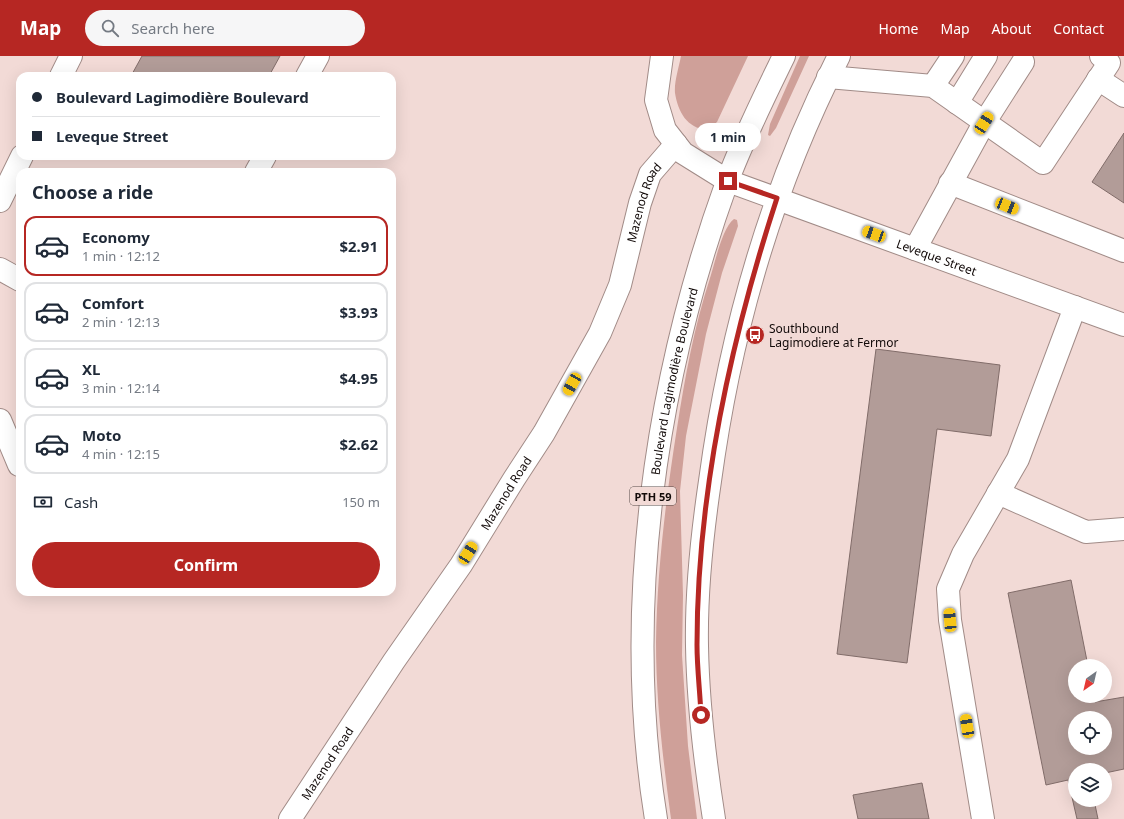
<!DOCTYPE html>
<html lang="en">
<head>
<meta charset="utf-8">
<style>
	:root { --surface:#fff; --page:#f6f6f7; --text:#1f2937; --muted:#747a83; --line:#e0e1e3; --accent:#b62723 }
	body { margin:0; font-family:"Noto Sans",sans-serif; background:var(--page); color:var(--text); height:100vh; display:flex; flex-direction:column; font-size:15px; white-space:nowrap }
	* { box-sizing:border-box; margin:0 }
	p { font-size:13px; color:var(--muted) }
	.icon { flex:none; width:22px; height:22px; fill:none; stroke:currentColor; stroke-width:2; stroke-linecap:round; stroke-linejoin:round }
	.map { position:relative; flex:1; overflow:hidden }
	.sheet { position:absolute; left:16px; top:112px; width:380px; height:428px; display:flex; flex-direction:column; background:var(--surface); border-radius:12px; box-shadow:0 4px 16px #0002 }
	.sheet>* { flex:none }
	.guide { position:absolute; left:16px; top:16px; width:380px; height:88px; border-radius:12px; box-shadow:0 4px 16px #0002; display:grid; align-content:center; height:88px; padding:0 16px; background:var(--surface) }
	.needle { width:26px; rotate:214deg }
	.fabs { position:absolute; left:1068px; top:603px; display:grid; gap:8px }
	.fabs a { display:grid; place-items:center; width:44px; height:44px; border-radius:50%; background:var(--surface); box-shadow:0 4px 16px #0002; font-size:20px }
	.end { position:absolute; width:18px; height:18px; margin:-9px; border:5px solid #b62723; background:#fff; box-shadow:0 0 0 2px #fff }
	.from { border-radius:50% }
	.bubble { position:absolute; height:28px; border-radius:14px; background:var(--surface); box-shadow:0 4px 16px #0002; font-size:13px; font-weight:700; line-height:28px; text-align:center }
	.car { position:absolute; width:12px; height:24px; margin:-12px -6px; border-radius:5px; box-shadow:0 0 3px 1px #0007; background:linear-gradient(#f5c518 24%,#345 0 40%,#f5c518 0 76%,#345 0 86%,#f5c518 0) }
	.guide b { display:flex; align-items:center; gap:14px; height:38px; font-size:15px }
	.guide b+b { border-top:1px solid var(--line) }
	.guide i { width:10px; height:10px; background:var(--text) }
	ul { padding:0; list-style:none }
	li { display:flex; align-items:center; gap:12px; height:60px; margin:0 8px 6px; padding:0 8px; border:2px solid var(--line); border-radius:12px }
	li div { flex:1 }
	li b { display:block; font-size:15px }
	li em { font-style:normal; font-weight:700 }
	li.selected { border-color:var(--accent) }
	li>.icon { width:36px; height:36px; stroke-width:1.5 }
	h2 { padding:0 16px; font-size:18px; line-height:48px }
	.pay { display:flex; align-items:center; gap:10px; height:44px; padding:0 16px; font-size:15px }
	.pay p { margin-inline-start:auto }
	.primary-button { display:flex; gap:8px; margin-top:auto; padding:8px 16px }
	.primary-button a { flex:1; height:46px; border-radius:24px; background:var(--accent); color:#fff; font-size:16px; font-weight:700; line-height:46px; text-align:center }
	header { display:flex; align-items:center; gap:24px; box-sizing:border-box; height:56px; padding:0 20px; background:var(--accent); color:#fff }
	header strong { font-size:19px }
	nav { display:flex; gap:22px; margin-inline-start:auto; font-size:14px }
	.search { width:280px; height:36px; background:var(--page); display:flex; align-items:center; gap:10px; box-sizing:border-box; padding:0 14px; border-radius:22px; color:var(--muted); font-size:15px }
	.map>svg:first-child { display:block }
	.green { fill:#cfa099 }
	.building { fill:#b29c98; stroke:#816c69; fill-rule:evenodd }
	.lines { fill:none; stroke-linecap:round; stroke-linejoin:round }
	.minor-casing { stroke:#a18b87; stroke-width:24 }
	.major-casing { stroke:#a18b87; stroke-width:24 }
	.minor { stroke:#fff; stroke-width:22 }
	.major { stroke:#fff; stroke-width:22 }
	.route { stroke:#b62723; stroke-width:5 }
	.labels { text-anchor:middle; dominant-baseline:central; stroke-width:4; stroke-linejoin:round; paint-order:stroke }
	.shield { fill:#f2dad6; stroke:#554846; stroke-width:1 }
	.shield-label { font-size:11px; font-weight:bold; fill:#120a09 }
	.street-label { font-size:12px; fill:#120a09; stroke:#f2dad6 }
	.poi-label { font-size:12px; fill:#120a09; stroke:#f2dad6; text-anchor:start }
</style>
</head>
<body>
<header>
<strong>Map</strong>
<div class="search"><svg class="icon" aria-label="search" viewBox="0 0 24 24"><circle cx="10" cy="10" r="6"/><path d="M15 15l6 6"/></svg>Search here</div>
<nav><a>Home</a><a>Map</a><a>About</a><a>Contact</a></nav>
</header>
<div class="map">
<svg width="1124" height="763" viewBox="0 0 1124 763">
	<rect width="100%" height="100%" fill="#f2dad6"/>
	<path class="green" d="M681,0h67l-31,66 -10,8c-20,-2 -29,-18 -32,-37 -1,-11 4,-26 6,-37z
		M800,0h9l-33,72 -6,8 -2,-1 2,-11z
		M734,163l3,1 1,6 -16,47 -16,61 -20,102 -6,55 3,104 -1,60 6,91 9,73h-26c-8,-59 -15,-118 -15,-177 1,-72 10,-144 21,-214 8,-51 17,-101 33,-150 5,-15 12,-50 24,-59z"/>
	<path class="building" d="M142,0h138l-11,20h-138z
		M1124,77v70l-32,-21z
		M876,293l124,16 -9,71 -54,-7 -30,234 -70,-9z
		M1071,524l17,86h-13v30h19l1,6 29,-5v72l-19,4v-3h-30v30h19l4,19h-21l-9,-39 -22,5 -38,-192zM1075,662h30v30h-30z
		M922,727l7,36h-71l-5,-24z"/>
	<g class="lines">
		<defs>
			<g id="minor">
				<path id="s1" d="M662,0l-6,44 9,30 18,23 45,28 396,144"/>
				<path d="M61,20l10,-20"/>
				<path d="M307,20l11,-20"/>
				<path d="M828,21l105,9 110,77 66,-100 -8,-7"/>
				<path d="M1098,23l26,17"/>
				<path d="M933,30l20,-30"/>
				<path d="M957,47l29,-47"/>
				<path d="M256,116l9,-16"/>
				<path d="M950,127l174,68"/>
				<path d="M0,145l22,-45"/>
				<path d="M915,193l69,-126 39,-61"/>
				<path d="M0,213l20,11"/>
				<path d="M0,364l19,45"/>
				<path d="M998,437l88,39 38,-3"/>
				<path id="s2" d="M290,763l104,-158 67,-96 53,-86 30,-46 56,-100 20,-48 20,-82 10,-29 26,-30"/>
				<path d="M983,763l-33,-199 -2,-31 15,-35 55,-95 57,-152"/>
			</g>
			<g id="major">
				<path id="s3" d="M656,763c-34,-210 -1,-438 71,-637 16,-43 37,-85 57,-126"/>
				<path d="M714,763c-9,-57 -16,-115 -17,-173 -1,-55 5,-111 13,-165 20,-148 61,-292 129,-425"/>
			</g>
		</defs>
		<use href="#minor" class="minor-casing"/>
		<use href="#major" class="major-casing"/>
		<use href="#minor" class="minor"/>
		<use href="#major" class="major"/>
	</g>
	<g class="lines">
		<path class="route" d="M701,659c-1,-23 -4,-47 -4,-70 0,-152 33,-303 80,-447l-49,-17"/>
	</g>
	<defs>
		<symbol id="bus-disc" viewBox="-11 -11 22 22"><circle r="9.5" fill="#b62723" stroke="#f2dad6"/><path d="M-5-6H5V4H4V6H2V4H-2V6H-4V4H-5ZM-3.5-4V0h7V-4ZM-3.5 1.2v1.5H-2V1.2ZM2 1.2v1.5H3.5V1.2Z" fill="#fff"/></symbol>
	</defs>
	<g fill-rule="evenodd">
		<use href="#bus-disc" x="744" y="268" width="22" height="22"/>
	</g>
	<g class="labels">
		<rect class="shield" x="630" y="431" width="46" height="18" rx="3"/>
		<g class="shield-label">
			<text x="653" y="440">PTH 59</text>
		</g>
		<g class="street-label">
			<text stroke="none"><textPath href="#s2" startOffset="715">Mazenod Road</textPath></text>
			<text stroke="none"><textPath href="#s1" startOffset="380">Leveque Street</textPath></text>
			<text stroke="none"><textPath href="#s3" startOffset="441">Boulevard Lagimodière Boulevard</textPath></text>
			<text stroke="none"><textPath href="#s2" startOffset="391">Mazenod Road</textPath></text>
			<text stroke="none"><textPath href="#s2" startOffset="67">Mazenod Road</textPath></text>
		</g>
		<g class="poi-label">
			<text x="769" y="272">Southbound<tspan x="769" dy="14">Lagimodiere at Fermor</tspan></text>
		</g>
	</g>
</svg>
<div class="fabs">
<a><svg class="needle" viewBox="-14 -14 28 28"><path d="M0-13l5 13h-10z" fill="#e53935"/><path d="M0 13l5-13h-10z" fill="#747a83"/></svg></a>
<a><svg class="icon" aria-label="locate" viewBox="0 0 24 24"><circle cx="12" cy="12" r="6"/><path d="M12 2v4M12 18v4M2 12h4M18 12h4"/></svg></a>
<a><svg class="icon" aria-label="layers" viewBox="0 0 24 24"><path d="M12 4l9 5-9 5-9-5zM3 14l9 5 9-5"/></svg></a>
</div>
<i class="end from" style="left:701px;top:659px"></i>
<i class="end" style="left:728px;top:125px"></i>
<div class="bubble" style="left:695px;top:67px;width:66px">1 min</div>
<i class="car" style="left:984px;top:67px;rotate:33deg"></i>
<i class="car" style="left:1007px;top:150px;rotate:112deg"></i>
<i class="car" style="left:874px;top:178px;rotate:290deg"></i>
<i class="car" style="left:572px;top:328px;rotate:210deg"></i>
<i class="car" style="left:468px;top:497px;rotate:32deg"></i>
<i class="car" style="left:950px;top:564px;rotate:355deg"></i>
<i class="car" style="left:967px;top:670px;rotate:351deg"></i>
<div class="guide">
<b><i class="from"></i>Boulevard Lagimodière Boulevard</b>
<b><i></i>Leveque Street</b>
</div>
<section class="sheet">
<h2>Choose a ride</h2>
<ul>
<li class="selected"><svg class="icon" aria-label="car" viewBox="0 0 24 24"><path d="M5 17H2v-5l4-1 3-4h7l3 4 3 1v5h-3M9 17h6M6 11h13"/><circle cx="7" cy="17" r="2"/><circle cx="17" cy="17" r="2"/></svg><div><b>Economy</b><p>1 min · 12:12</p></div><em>$2.91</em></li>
<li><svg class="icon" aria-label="car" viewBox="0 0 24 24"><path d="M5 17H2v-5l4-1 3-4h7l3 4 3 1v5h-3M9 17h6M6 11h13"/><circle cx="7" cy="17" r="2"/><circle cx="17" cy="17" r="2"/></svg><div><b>Comfort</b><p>2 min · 12:13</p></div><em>$3.93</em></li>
<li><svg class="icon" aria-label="car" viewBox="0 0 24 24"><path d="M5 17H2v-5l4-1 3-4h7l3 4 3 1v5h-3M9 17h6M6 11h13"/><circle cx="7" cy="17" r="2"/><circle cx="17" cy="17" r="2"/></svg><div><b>XL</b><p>3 min · 12:14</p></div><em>$4.95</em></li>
<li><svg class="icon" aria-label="car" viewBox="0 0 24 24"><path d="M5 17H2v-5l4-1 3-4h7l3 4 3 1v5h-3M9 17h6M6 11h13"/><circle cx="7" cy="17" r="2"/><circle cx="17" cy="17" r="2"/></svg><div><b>Moto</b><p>4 min · 12:15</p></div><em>$2.62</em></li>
</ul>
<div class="pay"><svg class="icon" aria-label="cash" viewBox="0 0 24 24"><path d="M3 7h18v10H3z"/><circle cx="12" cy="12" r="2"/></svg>Cash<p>150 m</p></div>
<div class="primary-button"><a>Confirm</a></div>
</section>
</div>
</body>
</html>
